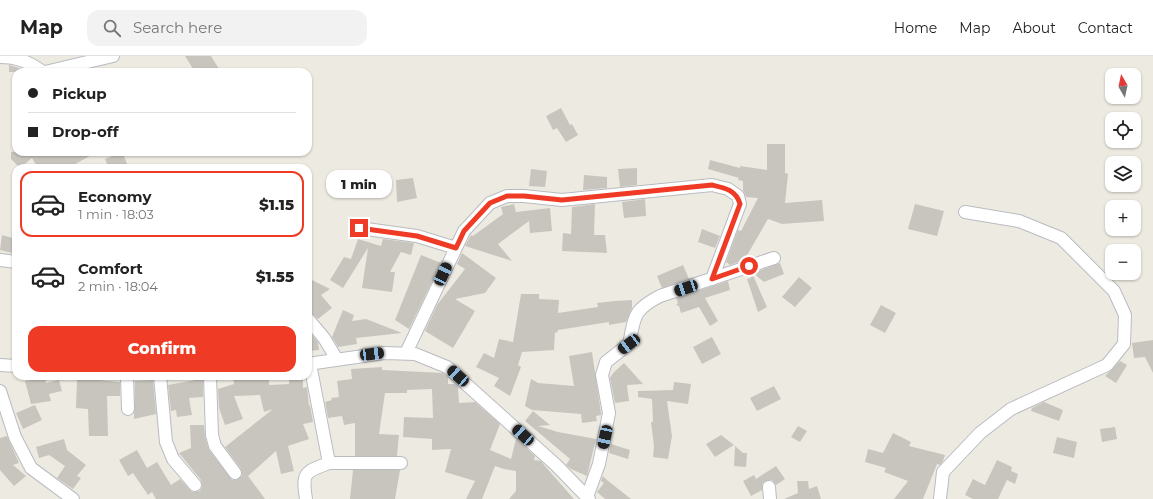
<!DOCTYPE html>
<html lang="en">
<head>
<meta charset="utf-8">
<style>
	:root { --surface:#fff; --page:#f2f2f2; --text:#222; --muted:#767676; --line:#e0e0e0; --accent:#ef3b25 }
	body { margin:0; font-family:Montserrat,sans-serif; background:var(--page); color:var(--text); height:100vh; display:flex; flex-direction:column; font-size:15px; white-space:nowrap }
	* { box-sizing:border-box; margin:0 }
	p { font-size:13px; color:var(--muted) }
	.icon { flex:none; width:22px; height:22px; fill:none; stroke:currentColor; stroke-width:2; stroke-linecap:round; stroke-linejoin:round }
	.map { position:relative; flex:1; overflow:hidden }
	.details { position:absolute; left:12px; top:108px; width:300px; height:216px; display:flex; flex-direction:column; background:var(--surface); border-radius:12px; box-shadow:0 1px 3px #0004 }
	.details>* { flex:none }
	.hud { position:absolute; left:12px; top:12px; width:300px; height:88px; border-radius:12px; box-shadow:0 1px 3px #0004; display:grid; align-content:center; height:88px; padding:0 16px; background:var(--surface) }
	.needle { width:26px; rotate:351deg }
	.fabs { position:absolute; left:1105px; top:12px; display:grid; gap:8px }
	.fabs a { display:grid; place-items:center; width:36px; height:36px; border-radius:8px; background:var(--surface); box-shadow:0 1px 3px #0004; font-size:20px }
	.end { position:absolute; width:18px; height:18px; margin:-9px; border:5px solid #ef3b25; background:#fff; box-shadow:0 0 0 2px #fff }
	.from { border-radius:50% }
	.bubble { position:absolute; height:28px; border-radius:12px; background:var(--surface); box-shadow:0 1px 3px #0004; font-size:13px; font-weight:800; line-height:28px; text-align:center }
	.car { position:absolute; width:12px; height:24px; margin:-12px -6px; border-radius:5px; box-shadow:0 0 3px 1px #0007; background:linear-gradient(#222 24%,#8ab4d8 0 40%,#222 0 76%,#8ab4d8 0 86%,#222 0) }
	.hud b { display:flex; align-items:center; gap:14px; height:38px; font-size:15px }
	.hud b+b { border-top:1px solid var(--line) }
	.hud i { width:10px; height:10px; background:var(--text) }
	ul { padding:7px 0 0; list-style:none }
	li { display:flex; align-items:center; gap:12px; height:66px; margin:0 8px 6px; padding:0 8px; border:2px solid transparent; border-radius:12px }
	li div { flex:1 }
	li b { display:block; font-size:15px }
	li em { font-style:normal; font-weight:800 }
	li.selected { border-color:var(--accent) }
	li>.icon { width:36px; height:36px; stroke-width:1.5 }
	.button { display:flex; gap:8px; margin-top:auto; padding:8px 16px }
	.button a { flex:1; height:46px; border-radius:12px; background:var(--accent); color:#fff; font-size:16px; font-weight:800; line-height:46px; text-align:center }
	header { display:flex; align-items:center; gap:24px; box-sizing:border-box; height:56px; padding:0 20px; background:var(--surface); border-bottom:1px solid var(--line) }
	header strong { font-size:19px }
	nav { display:flex; gap:22px; margin-inline-start:auto; font-size:14px }
	.search { width:280px; height:36px; background:var(--page); display:flex; align-items:center; gap:10px; box-sizing:border-box; padding:0 14px; border-radius:12px; color:var(--muted); font-size:15px }
	.map>svg:first-child { display:block }
	.building { fill:#c8c5be }
	.lines { fill:none; stroke-linecap:round; stroke-linejoin:round }
	.street-casing { stroke:#b9bbc1; stroke-width:14 }
	.street { stroke:#fff; stroke-width:12 }
	.route { stroke:#ef3b25; stroke-width:5 }
</style>
</head>
<body>
<header>
<strong>Map</strong>
<div class="search"><svg class="icon" aria-label="search" viewBox="0 0 24 24"><circle cx="10" cy="10" r="6"/><path d="M15 15l6 6"/></svg>Search here</div>
<nav><a>Home</a><a>Map</a><a>About</a><a>Contact</a></nav>
</header>
<div class="map">
<svg width="1153" height="443" viewBox="0 0 1153 443">
	<rect width="100%" height="100%" fill="#edebe1"/>
	<path class="building" d="M185,0h26l10,16h-26z
		M9,9l14,4v3h-14z
		M561,52l9,17 2,-1 6,11 -12,7 -9,-14 -4,2 -7,-14z
		M767,88h18v29l3,1 -3,29 37,-3 2,21 -42,3 -14,-5 -22,38 3,1 -19,7 -4,-3 12,-32 3,1 17,-33 -12,-1 -3,-7v-9l-5,-1 1,-2 -31,-9 2,-9 30,8v-2l27,4z
		M11,96h86l-29,16h-30l-6,-10 -12,10 -9,-9z
		M122,96l7,16h-20l-4,-9z
		M637,112v17l-17,2 -2,-18z
		M531,113l16,2 -2,16 -16,-1z
		M584,119l23,2v11l-24,2z
		M413,122l4,20 -20,4 -1,-22z
		M645,143l1,17 -22,2 -2,-16z
		M514,148l2,8 34,-4 2,23 -22,2 -1,-12 -31,23 14,17 -47,-15 6,-11 2,1 30,-22 -2,-7z
		M595,148l-1,31h11l2,18 -45,-2 1,-18 8,1 1,-27z
		M915,148l29,7 -7,25 -29,-7z
		M702,173l18,7 -5,12 -17,-6z
		M2,179l14,4v15l-16,-4z
		M358,183l23,7 2,-7 31,4 -3,12 -10,-3 -11,20h5l-3,20 -30,-4 6,-40 -25,40 -13,-8 14,-23 7,2z
		M462,197l34,25 -11,15 -30,6 20,12 -22,37 -28,-17 12,-26 28,-36 -8,-5z
		M421,199l20,8 -32,66 -14,-9z
		M780,207l4,11 -20,8 -11,-9z
		M683,209l6,14 -27,9 -5,-12z
		M752,217l15,34 -9,5 -11,-33 4,-1 -4,-3z
		M799,221l13,11 -17,19 -13,-10z
		M308,222l22,11 -9,6 11,13 -14,11 -10,-9z
		M728,225l2,9 -25,8 13,23 -8,5 -11,-19 -18,6 -2,-7 -3,-1 2,-2 -2,-5z
		M521,238h18v5l20,1 -1,13 40,-6 -1,-4 18,-2 17,-1v8l-6,14 -17,3v-3l-51,8 -1,3 -2,-1 -1,18 -32,2 -4,13 3,2 -11,29 -16,-10 5,-8 -23,-11 8,-14 10,5 5,-19 14,3z
		M881,249l15,8 -11,20 -15,-8z
		M343,254l11,5 -2,6 14,-2 36,14 -46,5 1,6 -19,3 -6,-10z
		M308,278h3l7,8 1,8 -11,1z
		M712,281l9,17 -19,10 -9,-17z
		M1153,284v33l-8,-16 -11,1 -2,-15z
		M592,296l9,61v2l-5,1 1,5 -15,2 -1,-9 -49,-4 -7,-4 6,-27 7,4 36,3 -5,-30z
		M1120,305l7,4 -11,18 -11,-7z
		M624,307l19,21 -16,1 2,16 -14,2 -5,-25 3,-5z
		M382,311v3l61,3 5,5v6h7l3,3 1,16 16,-1 25,22 -10,26 21,9 5,-20 19,17 -1,4 7,1 3,4 30,34h-65l7,-8v-20l-12,-2 -9,-3 -13,33h-16l9,-18 -30,-9 6,-23 -19,1v-11l-29,-2 1,-20 29,1 -1,-29 -25,1v3h-22l-6,41 20,1 -2,21h-42v-33l-11,2 -2,-9 -14,2 -3,-16 7,-2 -1,-2 8,-1 -2,-16 15,-2 -1,-10z
		M196,320h7v21l-14,1 3,17 -15,2 -1,-7 -5,1 -3,-26 28,-5z
		M233,320h36v9l20,-1v-8h14v12l4,-1 2,19 1,-1 3,17 -10,2 6,15 -21,7 6,25 -13,3 -5,-23 -28,25 17,23h-109l-4,-7 -4,3 -15,-22 -5,3 -9,-16 18,-10 10,18 10,-6 14,23 9,-6 12,13 8,-1 2,-4 -1,-7 -22,-27 12,-5 -1,-23h14l1,12 4,13 23,30h4l6,-4 -1,-7 -16,-22 48,-38 -9,3 -4,-17 -26,1 9,23 -18,6 -6,-17 -1,-19 16,-5z
		M45,322l1,5 13,-3 3,11 -13,3 2,7 -20,3 -6,-23z
		M77,322l43,4v14h-13l1,40h-19l-1,-27 -12,-1z
		M153,324l3,34 -22,5 1,-38z
		M674,326l17,2 -3,20 -21,-3 5,35 -4,23 -15,-2 1,-11 -3,-24h2l-1,-23 -14,-2v-6l35,-1z
		M774,330l7,13 -24,12 -7,-13z
		M1044,346l19,8 -4,11 -28,-10 1,-3z
		M35,349l7,15 -19,9 -7,-16z
		M533,355l17,14 -12,1 20,6 38,7 -9,37 -16,-7 -5,-4 4,-6 -45,-38z
		M798,370l9,5 -7,11 -9,-5z
		M1115,371l2,12 -15,3 -2,-13z
		M893,377l18,9 -2,4 36,9 -2,6 -3,4 -3,-1 -14,35h-29l14,-18 -24,-9 2,-4 -21,-6 3,-13 15,4z
		M721,379l13,10 -19,12 -9,-13z
		M7,380l12,27 -6,2 13,11 -12,10 -14,-16v-32z
		M1057,381l20,5 -3,16 -21,-5z
		M64,383l3,11 19,15 -9,11 4,2 -8,11 -16,-11 8,-12 -16,-11 -10,3 -3,-11z
		M611,388l19,6 -2,9 -19,-6z
		M735,390l8,7h4l-1,14 -12,-1z
		M997,404l15,7 -1,4 7,3 -3,10 -8,-4 -9,19h-25l-8,-4 8,-16 12,6z
		M776,410l9,13 -9,6 -4,-5 -7,1 -3,3v6l-11,6 -8,-15 11,-6 2,4z
		M353,414h47l-5,29h-45z
		M603,420l4,4 24,19h-26l-8,-7 7,-9 -3,-2z
		M797,425h11l1,8 8,-3 4,13h-37l14,-6z"/>
	<g class="lines">
		<defs>
			<path id="street" d="M0,1c18,0 29,5 43,15
				M45,16l68,-16
				M359,172l58,8 39,12
				M0,204l16,2
				M308,263l16,19 12,20
				M406,297l58,-122 26,-28 17,-7h17l38,4 150,-15 16,4 10,7 2,8 -28,75
				M308,308l76,-11 31,1 32,13 109,98 33,34
				M310,308l19,99
				M0,309l16,1
				M127,320l1,33
				M160,320l6,66 7,17 22,26
				M210,320l2,59 3,11 20,27
				M0,335l15,46 16,31 42,31
				M769,431l1,12
				M587,441l12,-33 10,-51 -7,-38 4,-13 23,-18c6,-28 4,-34 31,-48l114,-38
				M306,443c-4,-26 -2,-27 23,-36h72
				M940,443l3,-27 37,-39 31,-24 96,-44 17,-21 1,-29 -11,-24 -53,-53 -42,-17 -54,-9"/>
		</defs>
		<use href="#street" class="street-casing"/>
		<use href="#street" class="street"/>
	</g>
	<g class="lines">
		<path class="route" d="M359,172l58,8 39,12 8,-17 26,-28 17,-7h17l38,4 150,-15c13,3 24,5 28,19l-28,75 37,-13"/>
	</g>
</svg>
<div class="fabs">
<a><svg class="needle" viewBox="-14 -14 28 28"><path d="M0-13l5 13h-10z" fill="#e53935"/><path d="M0 13l5-13h-10z" fill="#767676"/></svg></a>
<a><svg class="icon" aria-label="locate" viewBox="0 0 24 24"><circle cx="12" cy="12" r="6"/><path d="M12 2v4M12 18v4M2 12h4M18 12h4"/></svg></a>
<a><svg class="icon" aria-label="layers" viewBox="0 0 24 24"><path d="M12 4l9 5-9 5-9-5zM3 14l9 5 9-5"/></svg></a>
<a>+</a>
<a>−</a>
</div>
<i class="end from" style="left:749px;top:210px"></i>
<i class="end" style="left:359px;top:172px"></i>
<div class="bubble" style="left:326px;top:114px;width:66px">1 min</div>
<i class="car" style="left:443px;top:218px;rotate:25deg"></i>
<i class="car" style="left:686px;top:232px;rotate:251deg"></i>
<i class="car" style="left:629px;top:288px;rotate:233deg"></i>
<i class="car" style="left:372px;top:298px;rotate:83deg"></i>
<i class="car" style="left:458px;top:320px;rotate:312deg"></i>
<i class="car" style="left:523px;top:379px;rotate:312deg"></i>
<i class="car" style="left:605px;top:381px;rotate:192deg"></i>
<div class="hud">
<b><i class="from"></i>Pickup</b>
<b><i></i>Drop-off</b>
</div>
<section class="details">
<ul>
<li class="selected"><svg class="icon" aria-label="car" viewBox="0 0 24 24"><path d="M5 17H2v-5l4-1 3-4h7l3 4 3 1v5h-3M9 17h6M6 11h13"/><circle cx="7" cy="17" r="2"/><circle cx="17" cy="17" r="2"/></svg><div><b>Economy</b><p>1 min · 18:03</p></div><em>$1.15</em></li>
<li><svg class="icon" aria-label="car" viewBox="0 0 24 24"><path d="M5 17H2v-5l4-1 3-4h7l3 4 3 1v5h-3M9 17h6M6 11h13"/><circle cx="7" cy="17" r="2"/><circle cx="17" cy="17" r="2"/></svg><div><b>Comfort</b><p>2 min · 18:04</p></div><em>$1.55</em></li>
</ul>
<div class="button"><a>Confirm</a></div>
</section>
</div>
</body>
</html>
